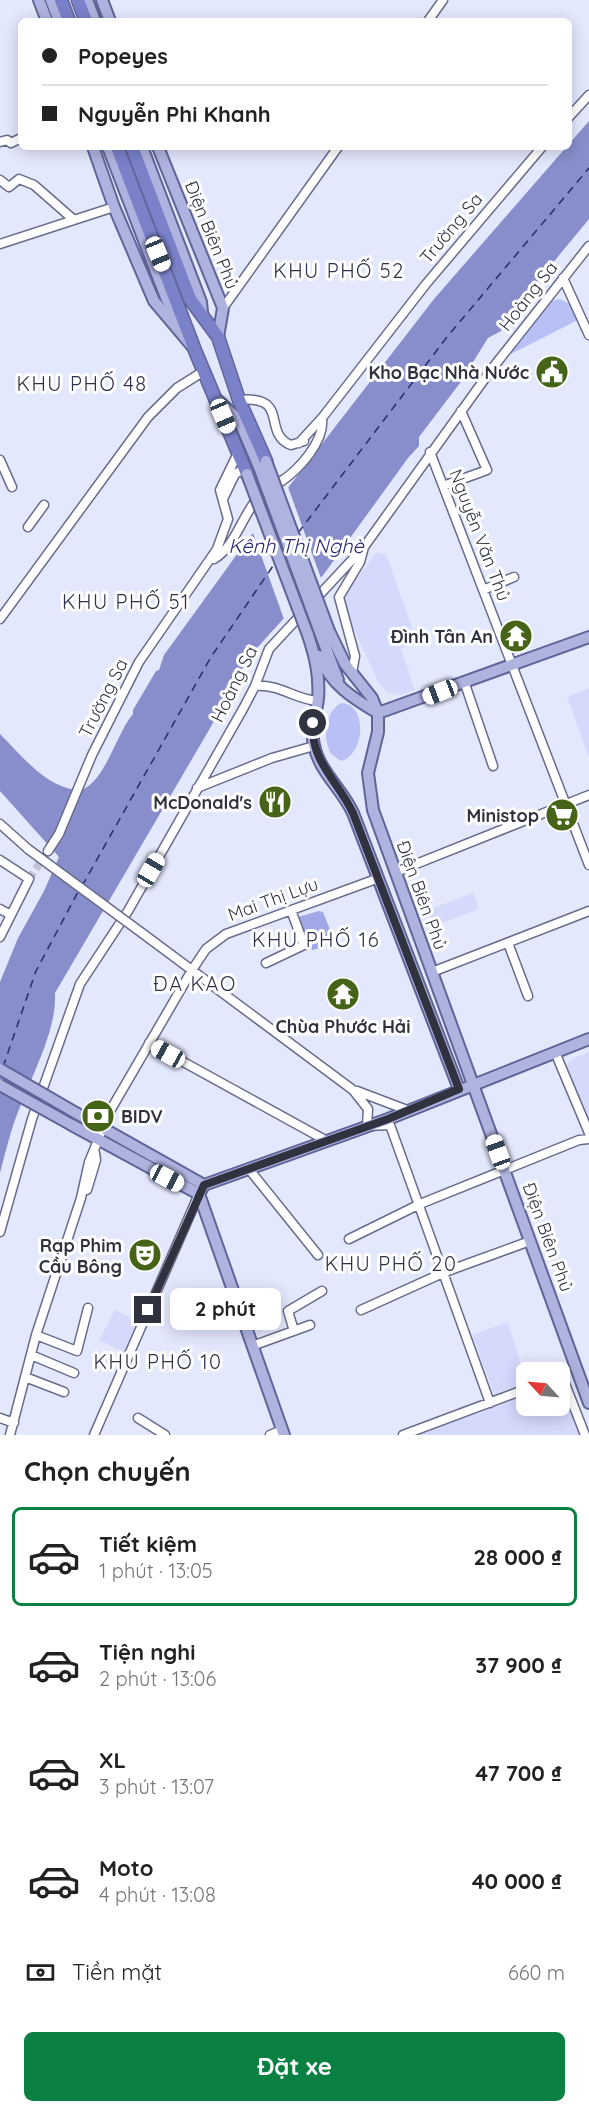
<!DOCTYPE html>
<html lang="vi">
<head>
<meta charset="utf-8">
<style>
	:root { --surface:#fff; --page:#f6f6f6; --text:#222; --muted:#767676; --line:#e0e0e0; --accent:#0b8043 }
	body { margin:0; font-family:Quicksand,sans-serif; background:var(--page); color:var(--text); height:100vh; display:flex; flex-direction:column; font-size:22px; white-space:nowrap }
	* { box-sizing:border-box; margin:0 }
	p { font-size:20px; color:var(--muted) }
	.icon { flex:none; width:33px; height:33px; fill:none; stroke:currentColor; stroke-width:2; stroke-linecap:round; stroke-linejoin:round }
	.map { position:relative; height:1435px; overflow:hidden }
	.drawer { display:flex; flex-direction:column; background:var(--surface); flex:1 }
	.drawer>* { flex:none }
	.guide { position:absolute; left:18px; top:18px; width:554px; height:132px; border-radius:9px; box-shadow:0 3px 15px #0003; display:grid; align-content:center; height:132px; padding:0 24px; background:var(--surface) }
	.needle { width:39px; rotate:296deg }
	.controls { position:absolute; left:516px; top:1362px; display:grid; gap:12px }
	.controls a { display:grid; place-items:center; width:54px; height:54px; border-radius:9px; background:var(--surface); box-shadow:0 3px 15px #0003; font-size:30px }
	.end { position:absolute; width:27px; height:27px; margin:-14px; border:8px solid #303240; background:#fff; box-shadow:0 0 0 3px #fff }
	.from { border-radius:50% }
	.bubble { position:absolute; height:42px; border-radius:9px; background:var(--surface); box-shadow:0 3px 15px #0003; font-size:20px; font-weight:800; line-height:42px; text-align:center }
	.car { position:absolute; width:18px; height:36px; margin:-18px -9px; border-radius:8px; box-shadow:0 0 4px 2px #0007; background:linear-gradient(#fff 24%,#345 0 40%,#fff 0 76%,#345 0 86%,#fff 0) }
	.guide b { display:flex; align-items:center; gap:21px; height:57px; font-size:22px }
	.guide b+b { border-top:2px solid var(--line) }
	.guide i { width:15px; height:15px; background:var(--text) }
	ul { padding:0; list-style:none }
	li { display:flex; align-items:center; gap:18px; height:99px; margin:0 12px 9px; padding:0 12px; border:3px solid transparent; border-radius:9px }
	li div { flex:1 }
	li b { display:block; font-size:22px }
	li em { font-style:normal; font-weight:800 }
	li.active { border-color:var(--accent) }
	li>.icon { width:54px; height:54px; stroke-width:1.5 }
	h2 { padding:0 24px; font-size:27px; line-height:72px }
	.pay { display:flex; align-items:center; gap:15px; height:66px; padding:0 24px; font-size:22px }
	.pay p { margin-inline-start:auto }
	.primary-button { display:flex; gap:12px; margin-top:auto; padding:12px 24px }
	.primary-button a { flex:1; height:69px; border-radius:9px; background:var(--accent); color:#fff; font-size:24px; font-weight:800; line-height:69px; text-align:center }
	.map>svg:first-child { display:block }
	.built { fill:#d5dafd }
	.green { fill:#b9c0f6 }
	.forest { fill:#a1a8e7 }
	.water { fill:#878ecb }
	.pier { fill:#e4e8fd }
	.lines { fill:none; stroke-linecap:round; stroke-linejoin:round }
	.ferry { stroke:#2a2971; stroke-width:1.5; stroke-dasharray:8 6; stroke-linecap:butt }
	.minor-tunnel { stroke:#c0c4d7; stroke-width:8; stroke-dasharray:8 4; stroke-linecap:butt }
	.minor-casing { stroke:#686c8c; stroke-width:11 }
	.major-casing { stroke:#606599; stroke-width:14 }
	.highway-casing { stroke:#606599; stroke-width:15 }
	.minor { stroke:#fff; stroke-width:8 }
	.major { stroke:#afb3df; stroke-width:10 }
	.highway { stroke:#7a81c9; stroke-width:12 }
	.minor-bridge-casing { stroke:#686c8c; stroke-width:11; stroke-linecap:butt }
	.major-bridge-casing { stroke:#606599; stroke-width:14; stroke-linecap:butt }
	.minor-bridge { stroke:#fff; stroke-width:8 }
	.major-bridge { stroke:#afb3df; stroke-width:10 }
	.route { stroke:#303240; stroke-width:8 }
	.labels { text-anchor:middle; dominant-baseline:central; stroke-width:6; stroke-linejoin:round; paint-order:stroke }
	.street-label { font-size:18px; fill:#303240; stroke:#fff }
	.poi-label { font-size:18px; font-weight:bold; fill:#303240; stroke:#fff; text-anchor:end }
	.neighbourhood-label { font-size:20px; letter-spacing:1.5px; fill:#2f324e; stroke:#fff }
	.water-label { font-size:20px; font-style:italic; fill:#2a2971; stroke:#fff }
</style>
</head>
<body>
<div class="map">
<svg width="589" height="1435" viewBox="0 0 589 1435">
	<rect width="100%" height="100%" fill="#e4e8fd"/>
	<path class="built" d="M376,553l10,1 31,88 -16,6 14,42 -15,5 -13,-3 -10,-12 -36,-80z
		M589,688v70l-22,-61z
		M473,893l6,16 -45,17 -6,-16z
		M589,1052v73l-22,-59 3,-6z
		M115,1310l24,12 -14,31 -26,-13z
		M508,1322l18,60 -32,12 -22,-59z
		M560,1382l20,53h-163l109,-41v12h34z"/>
	<path class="green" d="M560,299l13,7 5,14 -71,36 45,-55z
		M341,703c28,1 23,53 0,58l-10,-7c-9,-17 -7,-41 10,-51z"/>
	<path class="forest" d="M319,911l4,1 12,30 -3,3 -11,-13 -1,16 -8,2 -14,-33z"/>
	<path class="water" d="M589,121v98l-75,91 -13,21 -13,7 -28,45 -41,54v9l-11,12 -84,116 -76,84 -39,72 -154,263c2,36 -22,80 -35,114 -9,21 -14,44 -20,66v-191l18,-44 26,-47 15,-34 -59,-66v-57c22,22 48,56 81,56 24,-8 35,-56 52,-76v-4l23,-39 3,-1 5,-15 79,-109 191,-247z"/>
	<path class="pier" d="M288,487l34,94 -37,41 -33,-92z"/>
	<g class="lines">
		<path class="ferry" d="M298,533l149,-196 142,-169
			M82,886l129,-229 64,-94
			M3,1067l33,-96 43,-81"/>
		<path class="minor-tunnel" d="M29,879l17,-25"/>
		<defs>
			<path id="minor" d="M428,21l15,-21
				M568,118l21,-23
				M0,142l7,-2 4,3 10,-5
				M0,180l9,7 10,-8 15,6 40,35
				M0,244l114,-37
				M563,278l26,57
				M223,308l115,-161
				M239,400c52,-5 22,33 52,45l13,-4
				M299,443l23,-25 104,-134 116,-137
				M430,452l159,413
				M0,460l12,27
				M443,486l44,-16 -26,-59
				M223,499l12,-25 10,-6
				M28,527l16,-22
				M214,559c22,-13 29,-46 46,-64 6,-6 13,-9 20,-13 19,-12 45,-41 42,-64
				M483,590l31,-13
				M0,619l148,-202 29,-29 27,-17
				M352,673l3,-17 -16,-59 21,-35 4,-15
				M465,684l28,82
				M255,686c26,-2 38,13 63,15
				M197,788l75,-30 42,-12
				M0,824l28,25
				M48,851l11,-17 33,-79 47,-93 78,-113 11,-30 -8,-29 18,-37
				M0,860l29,19 -29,58
				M396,872l193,-77
				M0,909l11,6
				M142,933l211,157 15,19 -1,17 23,-1 100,278
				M508,943l20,53
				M266,963l38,-18 -13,-35
				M432,972l157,-61
				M149,1043l178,98
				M555,1052l34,81
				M357,1091l50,19
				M248,1168l70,87
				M87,1190l9,-30 -1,-7
				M0,1232l32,-113 48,-135 48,-73 115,-202 12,-23 14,-37 95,-102 127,-177 98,-124
				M349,1239l71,-35 159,-64 10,-1
				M361,1310l84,-38 85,-31
				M294,1331l-6,-20 34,-20
				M36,1335l41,16 11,-43
				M252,1346l58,-21
				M31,1355l43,18
				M562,1376l23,59
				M25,1377l39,15
				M0,1418l14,5
				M138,1418l27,17
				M10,1435l26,-100 45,-137 8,-36 21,-51 82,-141 14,-21 20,-15 153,-56
				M94,1435l105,-241
				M270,1435l12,-5
				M403,1435l123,-46"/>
			<path id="major" d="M39,0l8,21
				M51,0l8,21
				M87,0l8,21
				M102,0l8,21
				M93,147l21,60 40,94 38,45
				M108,147l59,153 13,18
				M142,147l59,155 1,10
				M158,147l65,161 -5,29
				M215,398l24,22 20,47
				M329,631l16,33 27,34 6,15v19l-10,41 5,37 216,593
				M308,635c7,21 12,41 10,64 -2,16 -8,30 -4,46 5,26 28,44 39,68l106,276
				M321,635l17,45
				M319,656c12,28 33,42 59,57
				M378,713l211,-76
				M76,1113l128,72
				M70,1124l129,70
				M199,1194l5,-9 184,-66 201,-80
				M199,1194l85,241"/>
			<path id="highway" d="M61,0l8,21
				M78,0l8,21
				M117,147l79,206 51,121
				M132,147l58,152 28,38 21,63 27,61"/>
		</defs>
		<use href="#minor" class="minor-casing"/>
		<use href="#major" class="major-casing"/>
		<use href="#highway" class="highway-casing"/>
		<use href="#minor" class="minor"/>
		<use href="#major" class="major"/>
		<use href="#highway" class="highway"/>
		<defs>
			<path id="minor-bridge" d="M28,849l114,84"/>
			<path id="major-bridge" d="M266,461l63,170
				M259,467l62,168
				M247,474l61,161
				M0,1069l76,44
				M0,1085l70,39"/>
		</defs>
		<use href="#minor-bridge" class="minor-bridge-casing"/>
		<use href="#major-bridge" class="major-bridge-casing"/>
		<use href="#minor-bridge" class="minor-bridge"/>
		<use href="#major-bridge" class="major-bridge"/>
	</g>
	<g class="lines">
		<path class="route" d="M148,1310l56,-125 184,-66 71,-30 -106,-276c-15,-32 -43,-52 -40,-90"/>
	</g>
	<defs>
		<symbol id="civic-disc" viewBox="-11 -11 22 22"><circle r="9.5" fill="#466417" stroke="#fff"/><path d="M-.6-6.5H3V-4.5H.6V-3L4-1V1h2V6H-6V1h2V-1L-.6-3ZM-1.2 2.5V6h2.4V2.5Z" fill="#fff"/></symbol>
		<symbol id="temple-disc" viewBox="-11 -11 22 22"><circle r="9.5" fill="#466417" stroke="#fff"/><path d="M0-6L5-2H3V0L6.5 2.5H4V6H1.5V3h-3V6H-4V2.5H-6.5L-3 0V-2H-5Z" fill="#fff"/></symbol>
		<symbol id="restaurant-disc" viewBox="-11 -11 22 22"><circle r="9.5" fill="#466417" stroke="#fff"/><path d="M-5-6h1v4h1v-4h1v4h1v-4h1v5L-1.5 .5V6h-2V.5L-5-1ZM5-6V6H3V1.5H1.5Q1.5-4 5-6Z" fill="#fff"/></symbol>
		<symbol id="supermarket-disc" viewBox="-11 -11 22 22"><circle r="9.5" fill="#466417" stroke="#fff"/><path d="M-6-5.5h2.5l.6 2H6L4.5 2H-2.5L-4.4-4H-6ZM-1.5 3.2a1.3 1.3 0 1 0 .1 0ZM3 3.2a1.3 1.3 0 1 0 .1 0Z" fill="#fff"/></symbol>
		<symbol id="bank-disc" viewBox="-11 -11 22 22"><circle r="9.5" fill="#466417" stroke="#fff"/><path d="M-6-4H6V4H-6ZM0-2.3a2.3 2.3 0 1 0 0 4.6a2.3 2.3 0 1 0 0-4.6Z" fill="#fff"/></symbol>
		<symbol id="theatre-disc" viewBox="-11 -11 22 22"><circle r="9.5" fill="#466417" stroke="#fff"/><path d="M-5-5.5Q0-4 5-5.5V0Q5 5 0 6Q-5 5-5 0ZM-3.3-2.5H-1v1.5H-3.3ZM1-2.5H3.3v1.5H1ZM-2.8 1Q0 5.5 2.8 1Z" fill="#fff"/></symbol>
	</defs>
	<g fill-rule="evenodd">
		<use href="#civic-disc" x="533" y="353" width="38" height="38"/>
		<use href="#temple-disc" x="497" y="617" width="38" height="38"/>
		<use href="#restaurant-disc" x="256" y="783" width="38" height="38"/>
		<use href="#supermarket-disc" x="543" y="796" width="38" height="38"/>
		<use href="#temple-disc" x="324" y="975" width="38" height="38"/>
		<use href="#bank-disc" x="79" y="1097" width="38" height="38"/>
		<use href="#theatre-disc" x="126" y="1236" width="38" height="38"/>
	</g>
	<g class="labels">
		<g class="street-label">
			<text transform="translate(451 228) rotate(-50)">Trường Sa</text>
			<text transform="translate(212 235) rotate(68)">Điện Biên Phủ</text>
			<text transform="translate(528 296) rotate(-52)">Hoàng Sa</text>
			<text transform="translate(480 535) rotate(69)">Nguyễn Văn Thủ</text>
			<text transform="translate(234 684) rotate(-64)">Hoàng Sa</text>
			<text transform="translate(103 698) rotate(-63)">Trường Sa</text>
			<text transform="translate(422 895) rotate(70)">Ðiện Biên Phủ</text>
			<text transform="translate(273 899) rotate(-20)">Mai Thị Lựu</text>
			<text transform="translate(548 1237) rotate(70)">Điện Biên Phủ</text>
		</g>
		<g class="poi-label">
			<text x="529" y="372">Kho Bạc Nhà Nước</text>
			<text x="493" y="636">Đình Tân An</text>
			<text x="252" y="802">McDonald's</text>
			<text x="539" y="815">Ministop</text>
			<text x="343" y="1026" text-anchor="middle">Chùa Phước Hải</text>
			<text x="121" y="1116" text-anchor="start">BIDV</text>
			<text x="122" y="1245">Rạp Phim<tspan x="122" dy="21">Cầu Bông</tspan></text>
		</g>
		<g class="neighbourhood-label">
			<text x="339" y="270">KHU PHỐ 52</text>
			<text x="82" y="383">KHU PHỐ 48</text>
			<text x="126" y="601">KHU PHỐ 51</text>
			<text x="316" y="939">KHU PHỐ 16</text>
			<text x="195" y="983">ĐA KAO</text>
			<text x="391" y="1263">KHU PHỐ 20</text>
			<text x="158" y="1361">KHU PHỐ 10</text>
		</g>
		<g class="water-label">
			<text x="296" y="545">Kênh Thị Nghè</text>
		</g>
	</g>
</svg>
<div class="controls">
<a><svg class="needle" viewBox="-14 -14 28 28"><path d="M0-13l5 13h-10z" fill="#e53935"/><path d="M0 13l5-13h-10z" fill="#767676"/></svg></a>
</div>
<i class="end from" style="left:313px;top:723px"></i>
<i class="end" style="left:148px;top:1310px"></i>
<div class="bubble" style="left:170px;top:1288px;width:111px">2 phút</div>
<i class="car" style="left:158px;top:254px;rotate:158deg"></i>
<i class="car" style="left:223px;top:416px;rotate:157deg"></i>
<i class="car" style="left:440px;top:692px;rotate:249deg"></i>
<i class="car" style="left:151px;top:870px;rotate:30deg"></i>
<i class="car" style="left:168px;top:1054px;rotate:299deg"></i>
<i class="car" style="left:498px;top:1152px;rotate:340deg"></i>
<i class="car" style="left:167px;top:1178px;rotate:118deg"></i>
<div class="guide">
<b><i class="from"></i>Popeyes</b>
<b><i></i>Nguyễn Phi Khanh</b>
</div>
</div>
<section class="drawer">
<h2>Chọn chuyến</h2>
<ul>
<li class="active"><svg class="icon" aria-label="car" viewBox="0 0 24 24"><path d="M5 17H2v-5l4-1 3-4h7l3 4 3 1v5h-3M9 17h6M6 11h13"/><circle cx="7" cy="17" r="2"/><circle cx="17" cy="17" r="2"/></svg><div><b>Tiết kiệm</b><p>1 phút · 13:05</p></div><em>28 000 ₫</em></li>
<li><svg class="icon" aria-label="car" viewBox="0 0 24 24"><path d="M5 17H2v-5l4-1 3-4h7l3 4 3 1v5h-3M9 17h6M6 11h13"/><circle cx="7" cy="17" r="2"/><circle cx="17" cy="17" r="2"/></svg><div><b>Tiện nghi</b><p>2 phút · 13:06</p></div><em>37 900 ₫</em></li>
<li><svg class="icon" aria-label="car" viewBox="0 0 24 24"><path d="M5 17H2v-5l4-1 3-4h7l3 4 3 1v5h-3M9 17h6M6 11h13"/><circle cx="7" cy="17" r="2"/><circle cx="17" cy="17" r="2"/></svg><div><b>XL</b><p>3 phút · 13:07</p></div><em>47 700 ₫</em></li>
<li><svg class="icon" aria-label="car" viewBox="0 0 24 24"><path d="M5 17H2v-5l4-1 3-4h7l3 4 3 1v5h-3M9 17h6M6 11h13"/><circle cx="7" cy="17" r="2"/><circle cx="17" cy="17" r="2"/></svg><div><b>Moto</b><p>4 phút · 13:08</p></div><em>40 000 ₫</em></li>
</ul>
<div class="pay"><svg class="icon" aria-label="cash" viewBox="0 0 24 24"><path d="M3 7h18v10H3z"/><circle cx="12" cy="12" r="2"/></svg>Tiền mặt<p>660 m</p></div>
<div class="primary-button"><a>Đặt xe</a></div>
</section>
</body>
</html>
